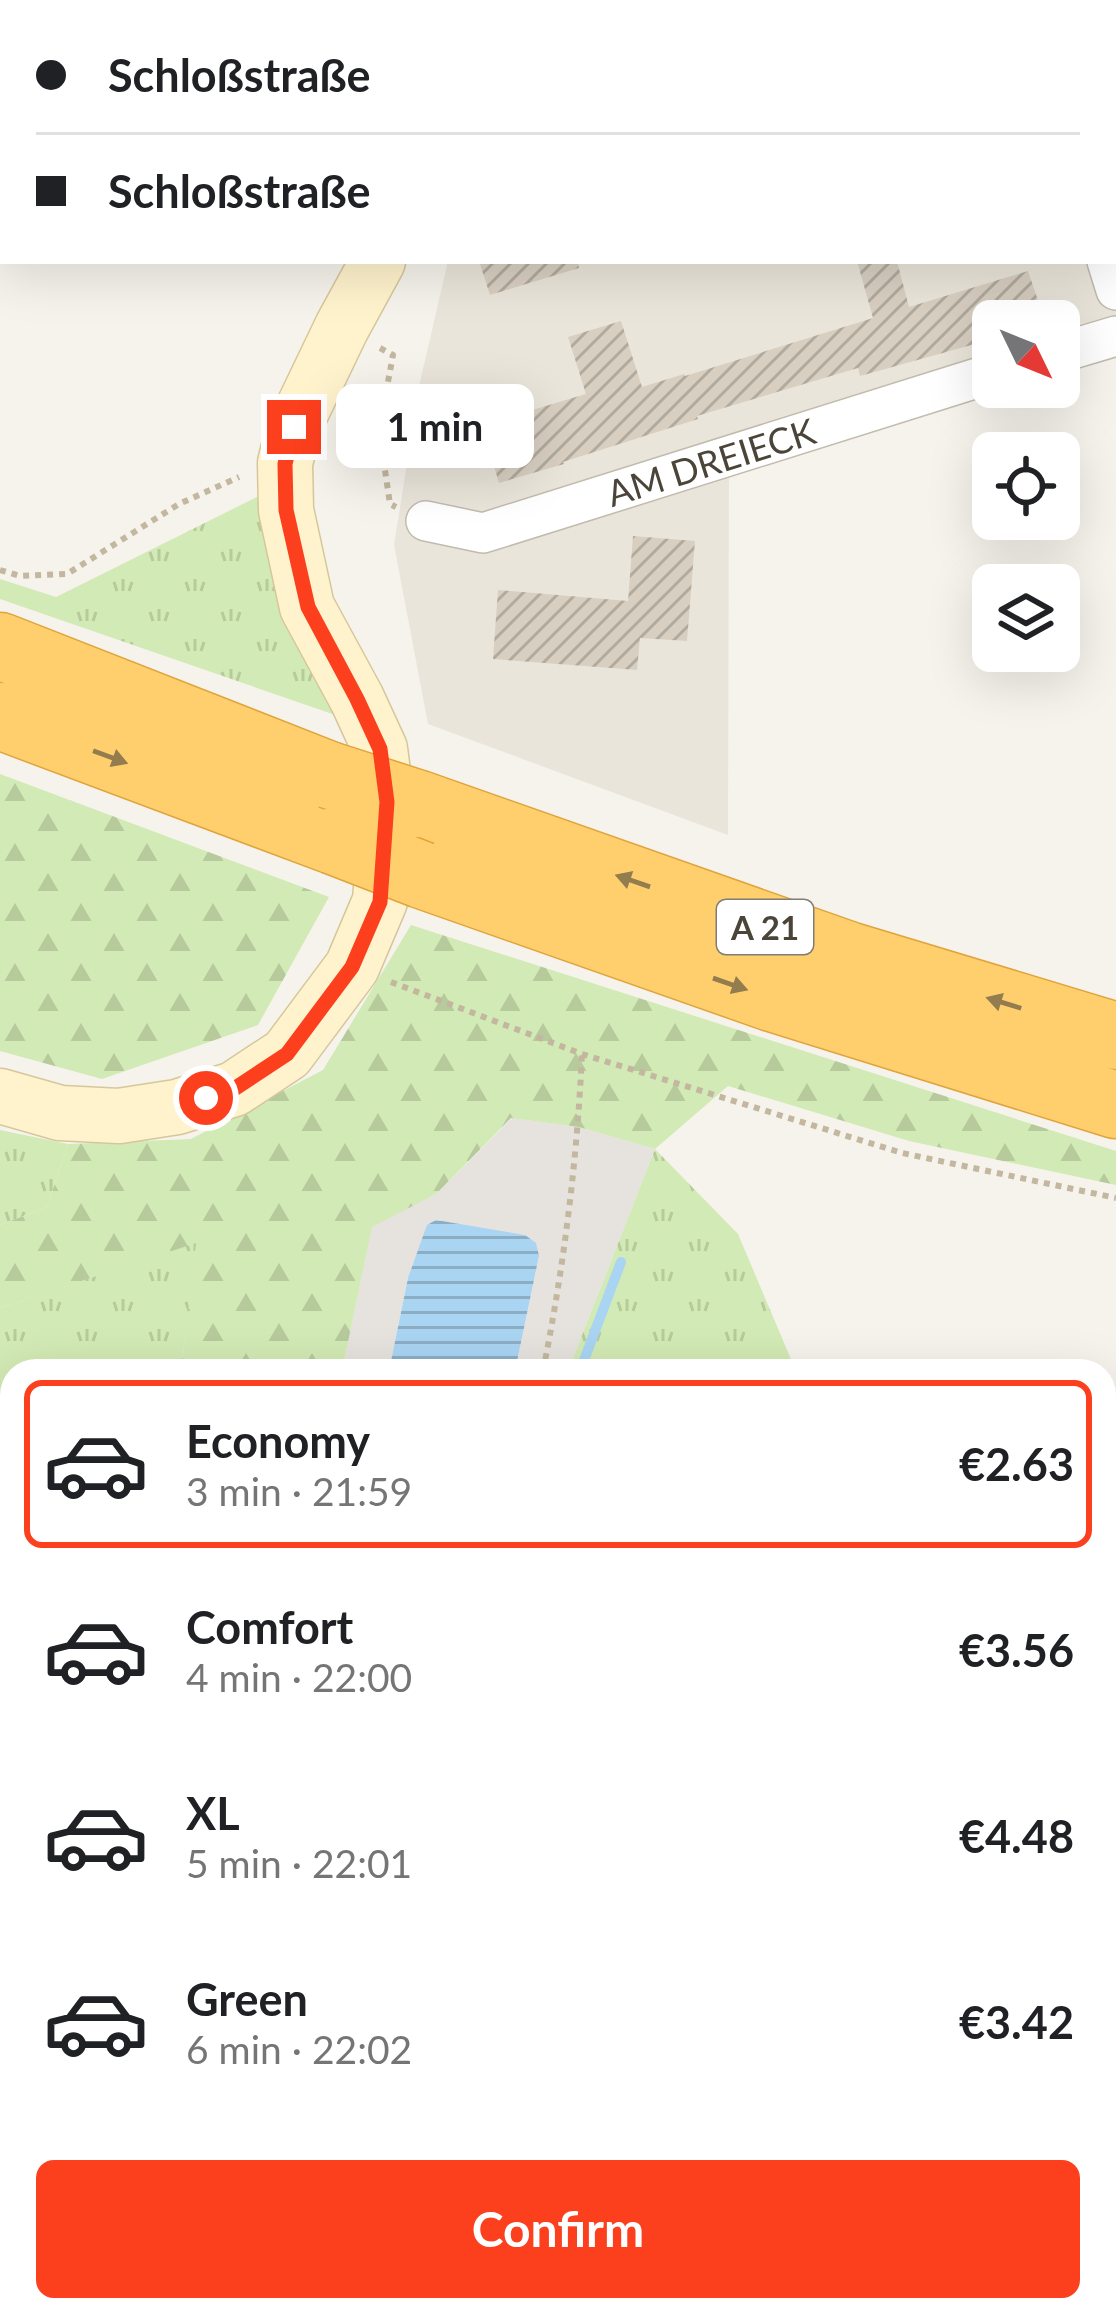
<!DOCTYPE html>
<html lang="en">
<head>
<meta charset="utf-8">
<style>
	:root { --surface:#fff; --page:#f6f6f6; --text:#202124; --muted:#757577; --line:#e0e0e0; --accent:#fc3f1d }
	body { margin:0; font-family:Lato,sans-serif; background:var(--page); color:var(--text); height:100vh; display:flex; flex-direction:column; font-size:45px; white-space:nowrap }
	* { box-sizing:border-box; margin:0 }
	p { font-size:39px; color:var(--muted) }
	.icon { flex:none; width:66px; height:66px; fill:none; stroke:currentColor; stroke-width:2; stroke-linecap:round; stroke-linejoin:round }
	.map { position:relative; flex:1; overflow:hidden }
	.sheet { position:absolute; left:0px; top:1359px; width:1116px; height:963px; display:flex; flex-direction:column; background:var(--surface); border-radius:36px 36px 0 0; box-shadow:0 12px 48px #0002 }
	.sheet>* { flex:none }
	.guide { position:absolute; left:0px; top:0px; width:1116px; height:264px; box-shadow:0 12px 48px #0002; display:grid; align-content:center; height:264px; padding:0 36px; background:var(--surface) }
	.needle { width:78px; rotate:133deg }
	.controls { position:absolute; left:972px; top:300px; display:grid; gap:24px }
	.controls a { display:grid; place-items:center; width:108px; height:108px; border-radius:18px; background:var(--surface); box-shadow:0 12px 48px #0002; font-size:60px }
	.end { position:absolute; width:54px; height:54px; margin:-27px; border:15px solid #fc3f1d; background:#fff; box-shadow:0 0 0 6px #fff }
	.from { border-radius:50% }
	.bubble { position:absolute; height:84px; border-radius:18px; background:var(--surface); box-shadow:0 12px 48px #0002; font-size:39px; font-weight:700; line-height:84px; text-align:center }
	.guide b { display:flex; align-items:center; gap:42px; height:114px; font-size:45px }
	.guide b+b { border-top:3px solid var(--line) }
	.guide i { width:30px; height:30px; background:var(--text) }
	ul { padding:21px 0 0; list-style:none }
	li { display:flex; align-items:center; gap:36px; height:168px; margin:0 24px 18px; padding:0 12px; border:6px solid transparent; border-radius:18px }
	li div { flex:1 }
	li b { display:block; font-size:45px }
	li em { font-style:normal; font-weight:700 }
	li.current { border-color:var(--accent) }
	li>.icon { width:108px; height:108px; stroke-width:1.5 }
	.action { display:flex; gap:24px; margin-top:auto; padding:24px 36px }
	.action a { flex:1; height:138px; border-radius:18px; background:var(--accent); color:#fff; font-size:48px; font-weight:700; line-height:138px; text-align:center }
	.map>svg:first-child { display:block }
	.residential { fill:#eae5da }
	.industrial { fill:#e6e2dd }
	.grass { fill:url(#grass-tufts) }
	.forest { fill:url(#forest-firs) }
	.water { fill:url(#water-rules) }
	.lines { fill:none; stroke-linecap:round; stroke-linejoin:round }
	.stream { stroke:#a9d4f2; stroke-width:10 }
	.building { fill:url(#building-hatch) }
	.street-casing { stroke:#c2bbae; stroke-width:42 }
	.secondary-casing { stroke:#d6c79b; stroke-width:57 }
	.highway-casing { stroke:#e0a43c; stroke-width:69 }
	.path { stroke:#c4b79f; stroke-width:6; stroke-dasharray:6 6; stroke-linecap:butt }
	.street { stroke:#fff; stroke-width:39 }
	.secondary { stroke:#fff3cd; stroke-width:54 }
	.highway { stroke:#ffcf6e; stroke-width:66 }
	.highway-bridge-casing { stroke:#e0a43c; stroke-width:69; stroke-linecap:butt }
	.highway-bridge { stroke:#ffcf6e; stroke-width:66 }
	.oneway { fill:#937c4e }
	.route { stroke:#fc3f1d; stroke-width:15 }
	.labels { text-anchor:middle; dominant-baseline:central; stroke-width:9; stroke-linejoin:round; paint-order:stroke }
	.shield { fill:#fff; stroke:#817c74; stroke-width:3 }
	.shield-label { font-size:33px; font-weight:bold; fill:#4b4439 }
	.street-label { font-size:36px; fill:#4b4439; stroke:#fff }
</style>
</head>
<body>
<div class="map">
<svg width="1116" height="2321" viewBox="0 0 1116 2321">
	<defs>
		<pattern id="grass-tufts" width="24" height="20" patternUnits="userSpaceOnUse" patternTransform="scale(3)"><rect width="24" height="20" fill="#d2eab5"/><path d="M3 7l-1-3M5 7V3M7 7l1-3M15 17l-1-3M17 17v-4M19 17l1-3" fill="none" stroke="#b6ca9c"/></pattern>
		<pattern id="forest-firs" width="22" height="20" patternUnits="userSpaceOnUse" patternTransform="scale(3)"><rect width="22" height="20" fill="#d2eab5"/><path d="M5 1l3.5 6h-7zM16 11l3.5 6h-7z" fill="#b6ca9c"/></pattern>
		<pattern id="water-rules" width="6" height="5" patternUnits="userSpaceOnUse" patternTransform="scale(3)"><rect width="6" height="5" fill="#a9d4f2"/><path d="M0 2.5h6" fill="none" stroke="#8caec5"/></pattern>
		<pattern id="building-hatch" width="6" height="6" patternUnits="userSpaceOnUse" patternTransform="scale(3)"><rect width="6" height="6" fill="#d8cfc1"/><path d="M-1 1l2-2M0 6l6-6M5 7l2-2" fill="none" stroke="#b1aa9e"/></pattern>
	</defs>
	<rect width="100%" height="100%" fill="#f6f3ec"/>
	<path class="residential" d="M491,0h625v336l-57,17v-32h-66v52l-264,81 -1,381 -300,-111 -34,-179 26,-163 28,-121h665v-258h-622z"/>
	<path class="industrial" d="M512,1118l67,9 76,22 -87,222h-53l24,-114 -131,21 -19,93h-47l30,-145 64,-32z"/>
	<path class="grass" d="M261,495l80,222 -341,-118v-20l56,18z
		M0,1130l68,14 -21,63 -47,18z
		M655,1149l83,85 58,137h-228z
		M197,1242l-16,129h-169v939h1092v-527l12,4v534h-1116v-1013z"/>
	<path class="forest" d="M0,774l329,123 -71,128 -156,54 -102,-28z
		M411,925l705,226v34l-207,-44 -181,-55 -73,63 -76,-22 -68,-9 -75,76 -64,33 -30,144h-161l15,-128 -196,65v-83l47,-18 21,-63 123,-5 132,-69z"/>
	<path class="water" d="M436,1220l89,15 11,8 3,13 -24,115h-126l19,-93 19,-53z"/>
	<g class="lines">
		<path class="stream" d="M580,1371l41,-109
			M1104,1867l12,-13
			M381,2321l2,-11
			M929,2321l3,-11"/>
	</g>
	<path class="building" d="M479,261h99l1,7 -89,27z
		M857,261h40l12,46 119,-36 17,50h-52v18l-133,37 -2,-8 -161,48 1,3 -135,43 1,2 -65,19 -17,-58 104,-31 -18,-57 53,-16 21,66 42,-13 1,2 188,-58z
		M633,536l62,5 -8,100 -47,-3 -3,32 -144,-11 5,-69 130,11z"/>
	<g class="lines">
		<defs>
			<g id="street">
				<path d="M1109,0v3"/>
				<path d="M1107,261l9,29"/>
				<path d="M1059,353l57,-17"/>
				<path id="s1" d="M426,521l57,12 510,-160"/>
			</g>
			<path id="secondary" d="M449,3v-3
				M0,1096l60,17 59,3 58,-9 57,-18 53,-35 65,-87 28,-66 7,-99 -7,-53 -23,-50 -50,-92 -21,-97 -1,-47 9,-36 48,-100 36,-66"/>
			<path id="highway" d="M0,646l329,129
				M0,716l334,125
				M419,804l429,151 268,81
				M422,875l350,123 344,107"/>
		</defs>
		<use href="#street" class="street-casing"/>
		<use href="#secondary" class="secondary-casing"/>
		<use href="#highway" class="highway-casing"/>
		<path class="path" d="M380,348l13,7 -14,75 11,74 6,3
			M0,570l20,6 47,-2 112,-70 60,-27
			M391,982l191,72 320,99 214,45
			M543,1371c21,-105 34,-210 39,-317"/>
		<use href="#street" class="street"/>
		<use href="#secondary" class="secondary"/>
		<use href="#highway" class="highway"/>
		<defs>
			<path id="highway-bridge" d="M329,775l90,29
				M334,841l88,34"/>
		</defs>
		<use href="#highway-bridge" class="highway-bridge-casing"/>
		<use href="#highway-bridge" class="highway-bridge"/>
	</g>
	<defs><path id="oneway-solid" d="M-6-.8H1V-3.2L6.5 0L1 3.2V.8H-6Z" transform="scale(3)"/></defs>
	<g class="oneway">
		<use href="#oneway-solid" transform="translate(110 757) rotate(20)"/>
		<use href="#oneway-solid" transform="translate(633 881) rotate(-161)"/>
		<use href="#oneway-solid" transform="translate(730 984) rotate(19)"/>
		<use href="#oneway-solid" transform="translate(1004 1003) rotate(-163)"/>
	</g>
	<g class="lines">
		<path class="route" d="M206,1098l28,-9 53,-35 65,-87 28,-65 7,-100 -7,-53 -23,-50 -49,-92 -22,-97 -1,-46 9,-37"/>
	</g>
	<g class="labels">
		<rect class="shield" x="717" y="900" width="96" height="54" rx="9"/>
		<g class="shield-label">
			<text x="765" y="927">A 21</text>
		</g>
		<g class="street-label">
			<text stroke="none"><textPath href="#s1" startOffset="297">AM DREIECK</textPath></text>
		</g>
	</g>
</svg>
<div class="controls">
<a><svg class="needle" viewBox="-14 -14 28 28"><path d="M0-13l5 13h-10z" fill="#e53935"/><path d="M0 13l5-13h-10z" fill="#757577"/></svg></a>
<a><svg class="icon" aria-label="locate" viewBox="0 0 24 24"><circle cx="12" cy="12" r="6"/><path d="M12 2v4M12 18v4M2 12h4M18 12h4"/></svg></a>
<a><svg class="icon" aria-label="layers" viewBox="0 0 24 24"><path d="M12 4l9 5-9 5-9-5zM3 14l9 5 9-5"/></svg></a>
</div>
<i class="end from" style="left:206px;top:1098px"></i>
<i class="end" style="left:294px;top:427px"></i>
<div class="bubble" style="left:336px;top:384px;width:198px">1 min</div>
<div class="guide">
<b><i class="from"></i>Schloßstraße</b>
<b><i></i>Schloßstraße</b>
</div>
<section class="sheet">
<ul>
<li class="current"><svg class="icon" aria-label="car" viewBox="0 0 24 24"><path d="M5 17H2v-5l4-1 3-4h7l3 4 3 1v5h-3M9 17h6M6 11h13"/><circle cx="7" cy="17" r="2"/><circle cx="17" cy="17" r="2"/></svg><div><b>Economy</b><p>3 min · 21:59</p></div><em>€2.63</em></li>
<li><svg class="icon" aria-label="car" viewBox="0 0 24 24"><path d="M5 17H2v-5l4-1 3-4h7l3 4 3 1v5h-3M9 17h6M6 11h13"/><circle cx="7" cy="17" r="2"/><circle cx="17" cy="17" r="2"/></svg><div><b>Comfort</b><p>4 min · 22:00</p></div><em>€3.56</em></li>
<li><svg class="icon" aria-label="car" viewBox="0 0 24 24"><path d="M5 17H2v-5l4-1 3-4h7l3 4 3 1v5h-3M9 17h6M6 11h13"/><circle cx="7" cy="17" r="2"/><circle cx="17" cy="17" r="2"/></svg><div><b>XL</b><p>5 min · 22:01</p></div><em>€4.48</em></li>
<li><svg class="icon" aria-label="car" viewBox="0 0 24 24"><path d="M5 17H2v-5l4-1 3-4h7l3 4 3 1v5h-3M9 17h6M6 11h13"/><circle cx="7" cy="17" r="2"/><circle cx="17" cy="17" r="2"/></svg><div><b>Green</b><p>6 min · 22:02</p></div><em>€3.42</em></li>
</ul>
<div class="action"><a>Confirm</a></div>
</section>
</div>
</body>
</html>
